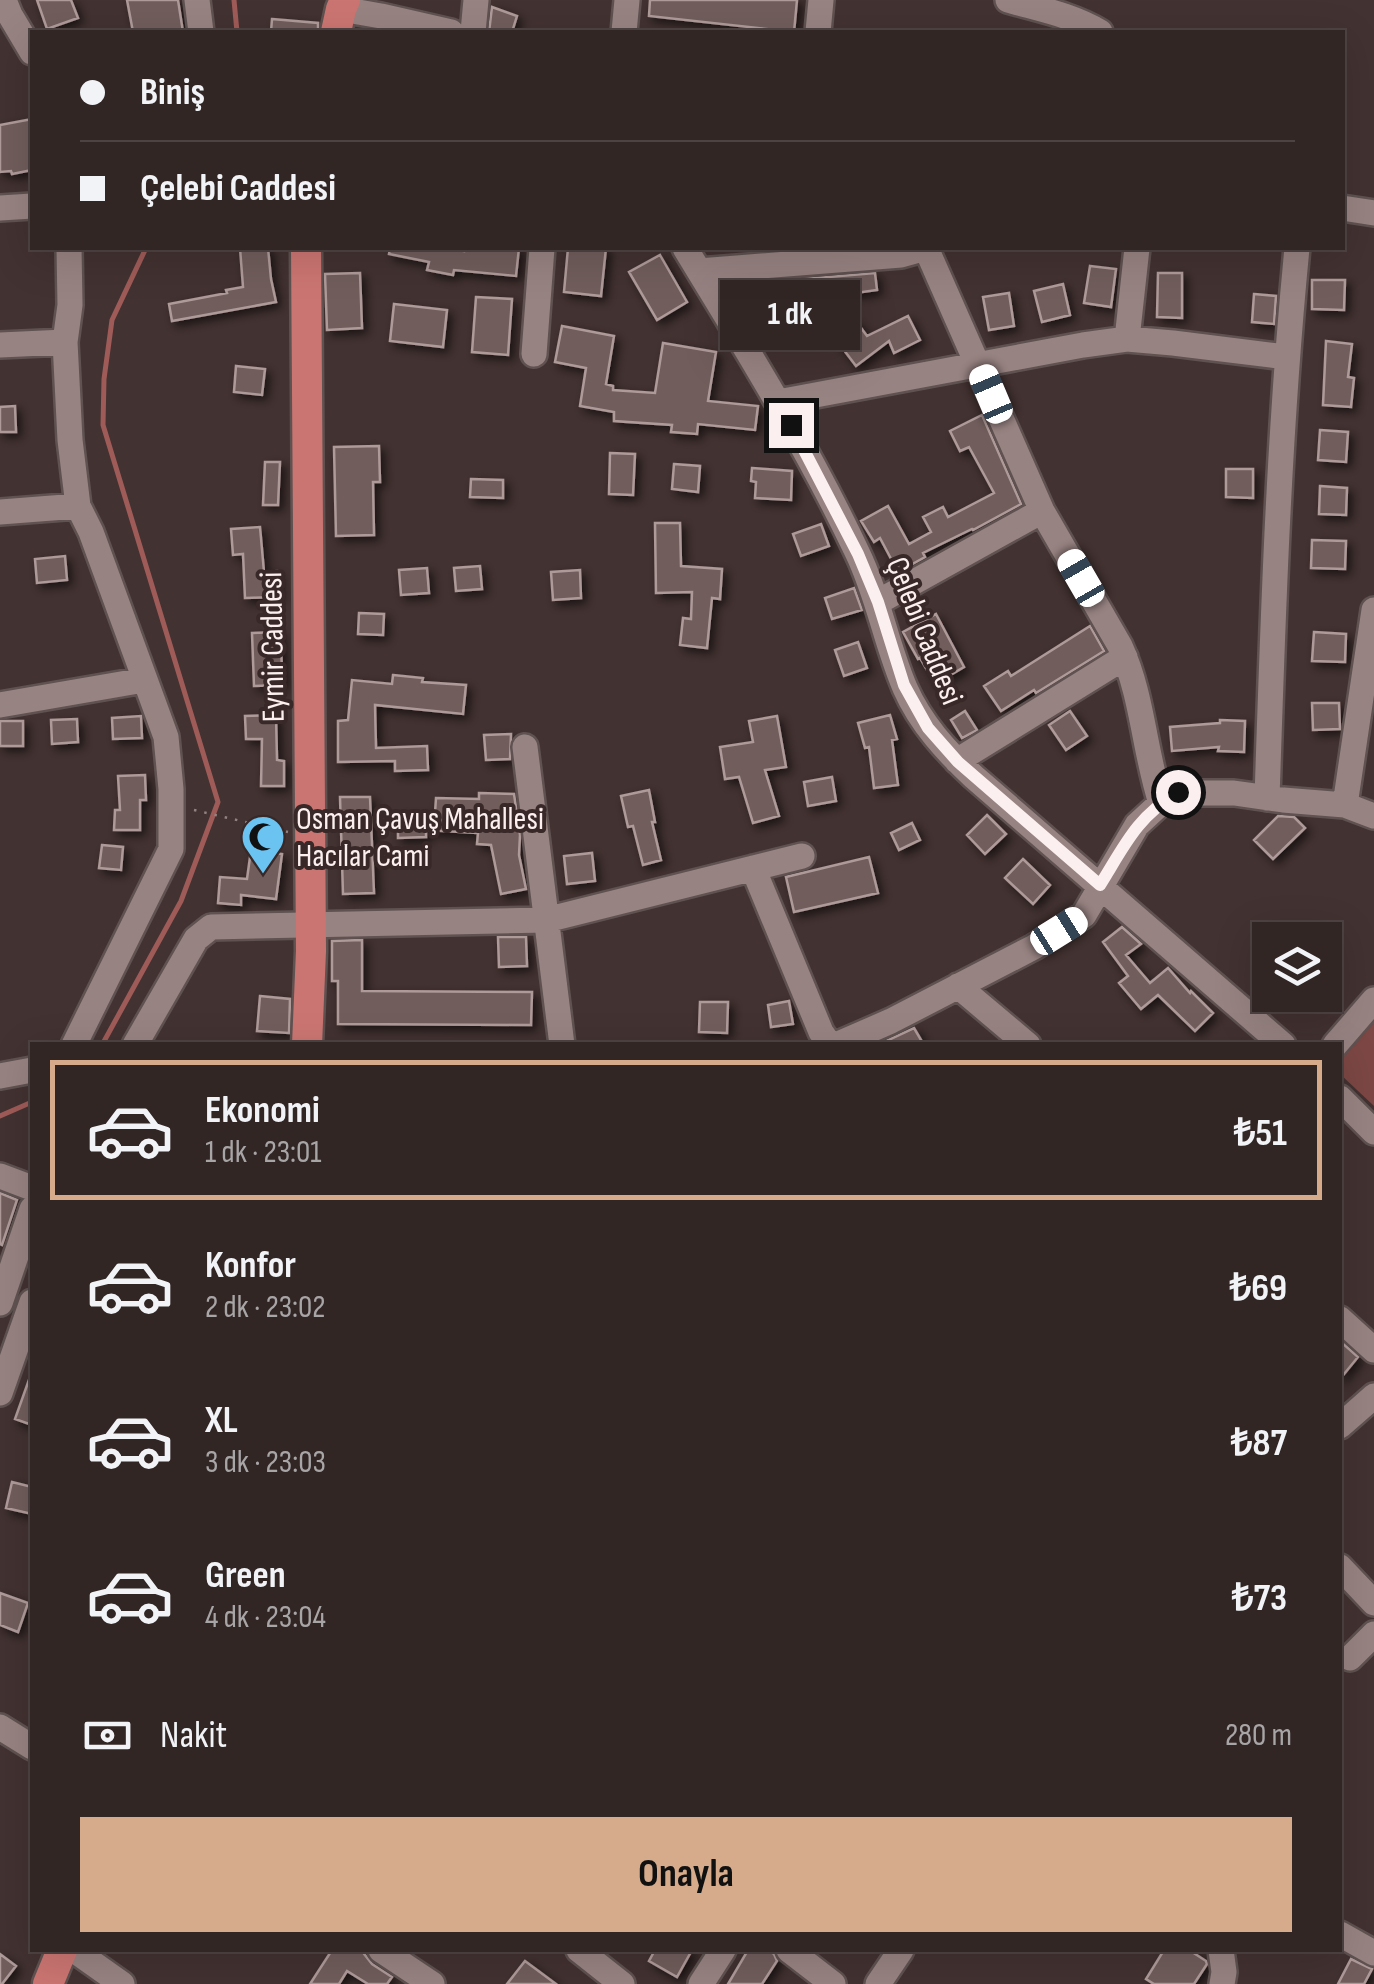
<!DOCTYPE html>
<html lang="tr">
<head>
<meta charset="utf-8">
<style>
	:root { --surface:#322625; --page:#3a2e2d; --text:#f1f3f6; --muted:#a8a5a7; --line:#4d4342; --accent:#d6ab8b }
	body { margin:0; font-family:"Sofia Sans Condensed",sans-serif; background:var(--page); color:var(--text); height:100vh; display:flex; flex-direction:column; font-size:38px; white-space:nowrap }
	* { box-sizing:border-box; margin:0 }
	p { font-size:32px; color:var(--muted) }
	.icon { flex:none; width:55px; height:55px; fill:none; stroke:currentColor; stroke-width:2; stroke-linecap:round; stroke-linejoin:round }
	.map { position:relative; flex:1; overflow:hidden }
	.panel { position:absolute; left:30px; top:1042px; width:1312px; height:910px; display:flex; flex-direction:column; background:var(--surface); border-radius:0px; box-shadow:0 10px 40px #0002,0 0 0 2px var(--line) }
	.panel>* { flex:none }
	.top-card { position:absolute; left:30px; top:30px; width:1315px; height:220px; border-radius:0px; box-shadow:0 10px 40px #0002,0 0 0 2px var(--line); display:grid; align-content:center; height:220px; padding:0 50px; background:var(--surface) }
	.controls { position:absolute; left:1252px; top:922px; display:grid; gap:20px }
	.controls a { display:grid; place-items:center; width:90px; height:90px; border-radius:0px; background:var(--surface); box-shadow:0 10px 40px #0002,0 0 0 2px var(--line); font-size:50px }
	.end { position:absolute; width:45px; height:45px; margin:-22px; border:12px solid #fbf0ef; background:#111; box-shadow:0 0 0 5px #111 }
	.from { border-radius:50% }
	.bubble { position:absolute; height:70px; border-radius:0px; background:var(--surface); box-shadow:0 10px 40px #0002,0 0 0 2px var(--line); font-size:32px; font-weight:700; line-height:70px; text-align:center }
	.car { position:absolute; width:30px; height:60px; margin:-30px -15px; border-radius:12px; box-shadow:0 0 8px 2px #0007; background:linear-gradient(#fff 24%,#345 0 40%,#fff 0 76%,#345 0 86%,#fff 0) }
	.top-card b { display:flex; align-items:center; gap:35px; height:95px; font-size:38px }
	.top-card b+b { border-top:2px solid var(--line) }
	.top-card i { width:25px; height:25px; background:var(--text) }
	ul { padding:18px 0 0; list-style:none }
	li { display:flex; align-items:center; gap:30px; height:140px; margin:0 20px 15px; padding:0 30px; border:5px solid transparent; border-radius:0px }
	li div { flex:1 }
	li b { display:block; font-size:38px }
	li em { font-style:normal; font-weight:700 }
	li.selected { border-color:var(--accent) }
	li>.icon { width:90px; height:90px; stroke-width:1.5 }
	.pay { display:flex; align-items:center; gap:25px; height:110px; padding:0 50px; font-size:38px }
	.pay p { margin-inline-start:auto }
	.action { display:flex; gap:20px; margin-top:auto; padding:20px 50px }
	.action a { flex:1; height:115px; border-radius:0px; background:var(--accent); color:#111; font-size:40px; font-weight:700; line-height:115px; text-align:center }
	.map>svg:first-child { display:block }
	.green { fill:#7c4744 }
	.lines { fill:none; stroke-linecap:round; stroke-linejoin:round }
	.stream { stroke:#9f5b58; stroke-width:5 }
	.building { fill:#6f5d5c; stroke:#ae9a99; stroke-width:2.5; filter:url(#shadow) }
	.minor-casing { stroke:#5f5251; stroke-width:30 }
	.major-casing { stroke:#5f5251; stroke-width:35 }
	.path { stroke:#918382; stroke-width:2.5; stroke-dasharray:2.5 8; stroke-linecap:butt }
	.minor { stroke:#978382; stroke-width:25 }
	.major { stroke:#cb7572; stroke-width:30 }
	.route { stroke:#fbf0ef; stroke-width:12 }
	.labels { text-anchor:middle; dominant-baseline:central; stroke-width:8; stroke-linejoin:round; paint-order:stroke }
	.street-label { font-size:32px; fill:#fbf0ef; stroke:#382827 }
	.poi-label { font-size:32px; fill:#fbf0ef; stroke:#382827; text-anchor:start }
</style>
</head>
<body>
<div class="map">
<svg width="1374" height="1984" viewBox="0 0 1374 1984">
	<defs>
		<filter id="shadow"><feDropShadow dx="4.5" dy="4.5" stdDeviation="5" flood-color="#0009"/></filter>
	</defs>
	<rect width="100%" height="100%" fill="#423231"/>
	<path class="green" d="M1374,1017v89l-34,-32 1,-20z"/>
	<g class="lines">
		<path class="stream" d="M234,0l3,32
			M102,1045l79,-144 37,-99 -115,-377 1,-46 8,-59 34,-72
			M0,1116l32,-14"/>
	</g>
	<path class="building" d="M37,0h34l7,18 -31,11z
		M127,0h51l5,32h-50z
		M650,0h147l-3,32 -145,-16z
		M492,7l25,9 -5,16h-23z
		M272,19l46,4v9h-47z
		M32,119v51l-20,4 -1,-3 -11,1v-47z
		M240,248h28l3,31 5,23 -104,19 -3,-17 58,-11 -1,-3 17,-3z
		M390,248h55l19,3v-3h55l-3,28 -62,-6 -1,5 -26,-5 2,-8 -40,-8z
		M568,248h38l-5,48 -37,-4z
		M660,255l27,47 -30,18 -28,-48z
		M1090,266l26,3 -5,38 -27,-4z
		M360,273l2,55 -35,2 -2,-56z
		M875,273l2,17 -65,9 -24,2v-4l-38,6 -3,-19z
		M1158,273h24v45l-25,-1z
		M1312,280h33l-1,30 -32,-1z
		M1063,284l7,31 -28,7 -8,-31z
		M1009,293l5,33 -25,4 -6,-33z
		M1254,294l22,2 -2,28 -22,-2z
		M476,297l36,2 -4,56 -36,-3z
		M394,304l53,6 -4,37 -53,-6z
		M908,316l12,24 -26,13 -5,-12 -33,25 -22,-29 22,-16 11,15z
		M562,326l52,10 -8,48 7,2v4l42,3 8,-50 53,9 -8,49 50,5 -3,24 -57,-6 -1,10 -26,-2 1,-7 -58,-4v-9l-34,-6 6,-38 -31,-6z
		M1326,341l26,3 -4,33 6,1 -3,29 -28,-2z
		M236,366l29,3 -3,26 -28,-3z
		M15,406l1,26h-16v-25z
		M982,415l39,89 -48,26 -1,-1 -49,24 2,4 -27,15 -18,-34 -6,4 -13,-21 27,-15 21,38 22,-12 -8,-15 20,-10 5,10 46,-24 -25,-46 -9,4 -10,-20z
		M1320,430l28,2 -2,30 -28,-2z
		M379,446l1,36h-7l1,53 -38,1 -2,-89z
		M610,453l25,1 -2,41 -24,-1z
		M265,462h15l-2,43h-15z
		M674,464l26,2 -2,26 -26,-3z
		M752,468l40,3 -1,29 -36,-2 1,-16 -5,-1z
		M1226,469h27v29l-27,-1z
		M471,479l32,1v18l-33,-1z
		M1320,486l27,2 -1,27 -27,-1z
		M655,523h25l1,43 41,3 -2,30 -8,-1 -5,50 -27,-3 3,-27 8,1 1,-27 -36,1z
		M821,524l8,22 -28,10 -8,-22z
		M260,527l4,45 13,-1 1,26 -33,1 -2,-44 -10,1 -2,-26z
		M1312,540l34,1 -1,28 -34,-1z
		M65,556l2,24 -30,3 -2,-24z
		M480,566l2,23 -26,2 -2,-23z
		M427,568l2,25 -28,2 -2,-25z
		M580,570l1,28 -28,2 -2,-28z
		M854,588l8,22 -30,9 -7,-21z
		M359,613l25,1 -1,21 -25,-1z
		M936,614l28,53 -29,17 -15,-26 -2,1 -15,-27z
		M1090,626l14,25 -68,42 -2,-3 -33,21 -17,-25 24,-15 3,5z
		M280,632l3,53 -29,1 -2,-53z
		M1314,632l32,2 -1,28 -33,-1z
		M858,642l9,26 -23,8 -9,-26z
		M393,675l30,3 -1,4 44,3 -3,29 -88,-9 1,43 51,-2 1,24 -33,1v-10l-57,1v-41l10,-1 4,-40 40,4z
		M1312,703h27l1,26 -27,1z
		M965,711l12,19 -15,8 -11,-18z
		M1070,711l17,25 -21,14 -17,-25z
		M276,715l1,45 7,1v25h-23l1,-47h-16l-1,-23z
		M890,715l7,24 -5,1 6,45 -24,3 -5,-41 -4,1 -7,-25z
		M141,716l1,22 -29,1 -1,-21z
		M777,716l9,51 -21,3 14,46 -26,7 -14,-46 -14,2 -5,-32 33,-5 -4,-21z
		M77,719l1,23 -26,2 -1,-24z
		M1220,720l25,1 -1,31 -26,-1 1,-4 -47,4 -2,-24 50,-4z
		M0,721h23v25h-23z
		M511,734l-1,25 -24,1 -2,-25z
		M145,775l1,25h-6v30h-26l1,-20h5l-2,-34z
		M832,777l4,24 -28,5 -4,-24z
		M649,790l6,32h-3l9,38 -18,5 -10,-39 -5,1 -7,-31z
		M479,793l35,1 6,41 -1,20 7,34 -25,5 -10,-49 -14,-1 1,-11 -52,-3v7l-28,1v-24l37,-1 1,-15 43,1z
		M340,797h30l4,96 -31,1z
		M987,815l19,19 -21,20 -18,-19z
		M1278,816l16,1 11,11 -32,31 -19,-19z
		M912,823l8,17 -21,10 -8,-17z
		M102,845l21,2 -2,23 -22,-2z
		M251,850l31,4 -6,45 -35,-4v10l-23,-2 2,-26 27,2z
		M592,853l3,28 -28,3 -3,-28z
		M869,857l9,36 -84,19 -8,-35z
		M1023,859l27,26 -17,19 -28,-26z
		M1122,927l19,17 -15,11 24,28 18,-15 22,25 1,-2 22,22 -18,18 -37,-36 -17,14 -22,-26 9,-7 -25,-34z
		M498,937h28l1,29 -28,1z
		M362,940v51l170,1 -1,33 -193,-1v-43h-6v-40z
		M260,996l30,3 -1,34 -32,-2z
		M789,1001l4,23 -22,3 -3,-22z
		M700,1002h28l-1,31 -28,-1z
		M914,1028l10,17h-45l5,-3z
		M0,1193l17,7 -15,45 -2,-1z
		M1340,1341l18,16 -18,22z
		M31,1374h1v51l-17,-6z
		M12,1482l20,5v27l-26,-6z
		M0,1593l28,10 -10,29 -18,-7z
		M332,1950h29l11,14 20,13 -5,7h-19l-21,-13 -8,13h-29z
		M655,1950h37l-15,27 -28,-16z
		M748,1950h19l7,4 3,7 -15,23h-34z
		M1164,1950h25l17,11 1,3 -13,20h-40l-8,-5z
		M0,1954l16,12 -14,18h-2z
		M1351,1959l21,10 -8,15h-26z
		M525,1961l31,23h-49z"/>
	<g class="lines">
		<defs>
			<path id="minor" d="M4,0l6,15 22,37
				M197,0l4,32
				M1008,0c31,9 64,15 92,32
				M341,9l40,7 70,16
				M473,32l3,-32
				M624,32l3,-32
				M818,32l3,-32
				M0,208l32,-2
				M1342,208l32,5
				M69,248l1,57 -5,37 5,98 8,66 13,26 75,205 5,52v60l-97,196
				M685,248c60,99 122,198 172,304 21,43 29,92 48,136 16,36 41,63 69,89l309,268
				M699,271l202,-16 25,-7 116,263 78,135c23,50 24,105 41,157
				M1127,339l10,-91
				M0,345l65,-3
				M534,354l8,-106
				M778,402l305,-57 44,-6 46,4 113,14
				M0,512l78,-6
				M878,602l164,-91
				M0,705l144,-25
				M525,747l37,298
				M957,761l168,-104
				M1267,798c6,-184 12,-367 30,-550
				M1345,805l29,-195
				M753,868l68,164 9,13
				M958,986l70,59
				M135,1045l61,-106 15,-12 335,-7 256,-64
				M836,1045l55,-24 143,-74 50,-32 53,-90 24,-22 17,-10h56l49,7 62,5 29,11
				M1335,1045l39,-45
				M0,1076l32,-6
				M1340,1098l34,34
				M0,1176l32,12
				M0,1303l32,-94
				M1340,1319l34,31
				M0,1393l32,-91
				M1340,1426l34,-30
				M1340,1567l34,36
				M1350,1658l24,-24
				M0,1727l32,20
				M1340,1934l34,19
				M74,1950l48,34
				M381,1950l51,34
				M579,1950l43,34
				M789,1950l44,34
				M1221,1950l3,22 -2,12
				M701,1984l22,-34
				M878,1984l23,-34"/>
			<path id="major" d="M336,32l5,-23 4,-9
				M306,248l5,703 -4,94
				M48,1984l14,-34"/>
		</defs>
		<use href="#minor" class="minor-casing"/>
		<use href="#major" class="major-casing"/>
		<path class="path" d="M194,810l94,22"/>
		<use href="#minor" class="minor"/>
		<use href="#major" class="major"/>
	</g>
	<g class="lines">
		<path class="route" d="M791,425l67,129 20,48 26,83 24,43 30,34 142,123c25,-40 36,-67 78,-93"/>
	</g>
	<defs>
		<symbol id="mosque-pin" viewBox="-11 -11 22 30"><path d="M0 17L-7.5 6A9.5 9.5 0 1 1 7.5 6Z" fill="#6bc3f2" stroke="#382827"/><path d="M3.5-4.9A6 6 0 1 0 3.5 4.9A5 5 0 1 1 3.5-4.9Z" fill="#111"/></symbol>
	</defs>
	<g fill-rule="evenodd">
		<use href="#mosque-pin" x="238" y="812" width="50" height="68"/>
	</g>
	<g class="labels">
		<g class="street-label">
			<text transform="translate(924 631) rotate(68)">Çelebi Caddesi</text>
			<text transform="translate(273 647) rotate(-91)">Eymir Caddesi</text>
		</g>
		<g class="poi-label">
			<text x="296" y="819">Osman Çavuş Mahallesi<tspan x="296" dy="37">Hacılar Cami</tspan></text>
		</g>
	</g>
</svg>
<div class="controls">
<a><svg class="icon" aria-label="layers" viewBox="0 0 24 24"><path d="M12 4l9 5-9 5-9-5zM3 14l9 5 9-5"/></svg></a>
</div>
<i class="end from" style="left:1178px;top:792px"></i>
<i class="end" style="left:791px;top:425px"></i>
<div class="bubble" style="left:720px;top:280px;width:140px">1 dk</div>
<i class="car" style="left:991px;top:394px;rotate:337deg"></i>
<i class="car" style="left:1081px;top:578px;rotate:330deg"></i>
<i class="car" style="left:1059px;top:931px;rotate:58deg"></i>
<div class="top-card">
<b><i class="from"></i>Biniş</b>
<b><i></i>Çelebi Caddesi</b>
</div>
<section class="panel">
<ul>
<li class="selected"><svg class="icon" aria-label="car" viewBox="0 0 24 24"><path d="M5 17H2v-5l4-1 3-4h7l3 4 3 1v5h-3M9 17h6M6 11h13"/><circle cx="7" cy="17" r="2"/><circle cx="17" cy="17" r="2"/></svg><div><b>Ekonomi</b><p>1 dk · 23:01</p></div><em>₺51</em></li>
<li><svg class="icon" aria-label="car" viewBox="0 0 24 24"><path d="M5 17H2v-5l4-1 3-4h7l3 4 3 1v5h-3M9 17h6M6 11h13"/><circle cx="7" cy="17" r="2"/><circle cx="17" cy="17" r="2"/></svg><div><b>Konfor</b><p>2 dk · 23:02</p></div><em>₺69</em></li>
<li><svg class="icon" aria-label="car" viewBox="0 0 24 24"><path d="M5 17H2v-5l4-1 3-4h7l3 4 3 1v5h-3M9 17h6M6 11h13"/><circle cx="7" cy="17" r="2"/><circle cx="17" cy="17" r="2"/></svg><div><b>XL</b><p>3 dk · 23:03</p></div><em>₺87</em></li>
<li><svg class="icon" aria-label="car" viewBox="0 0 24 24"><path d="M5 17H2v-5l4-1 3-4h7l3 4 3 1v5h-3M9 17h6M6 11h13"/><circle cx="7" cy="17" r="2"/><circle cx="17" cy="17" r="2"/></svg><div><b>Green</b><p>4 dk · 23:04</p></div><em>₺73</em></li>
</ul>
<div class="pay"><svg class="icon" aria-label="cash" viewBox="0 0 24 24"><path d="M3 7h18v10H3z"/><circle cx="12" cy="12" r="2"/></svg>Nakit<p>280 m</p></div>
<div class="action"><a>Onayla</a></div>
</section>
</div>
</body>
</html>
